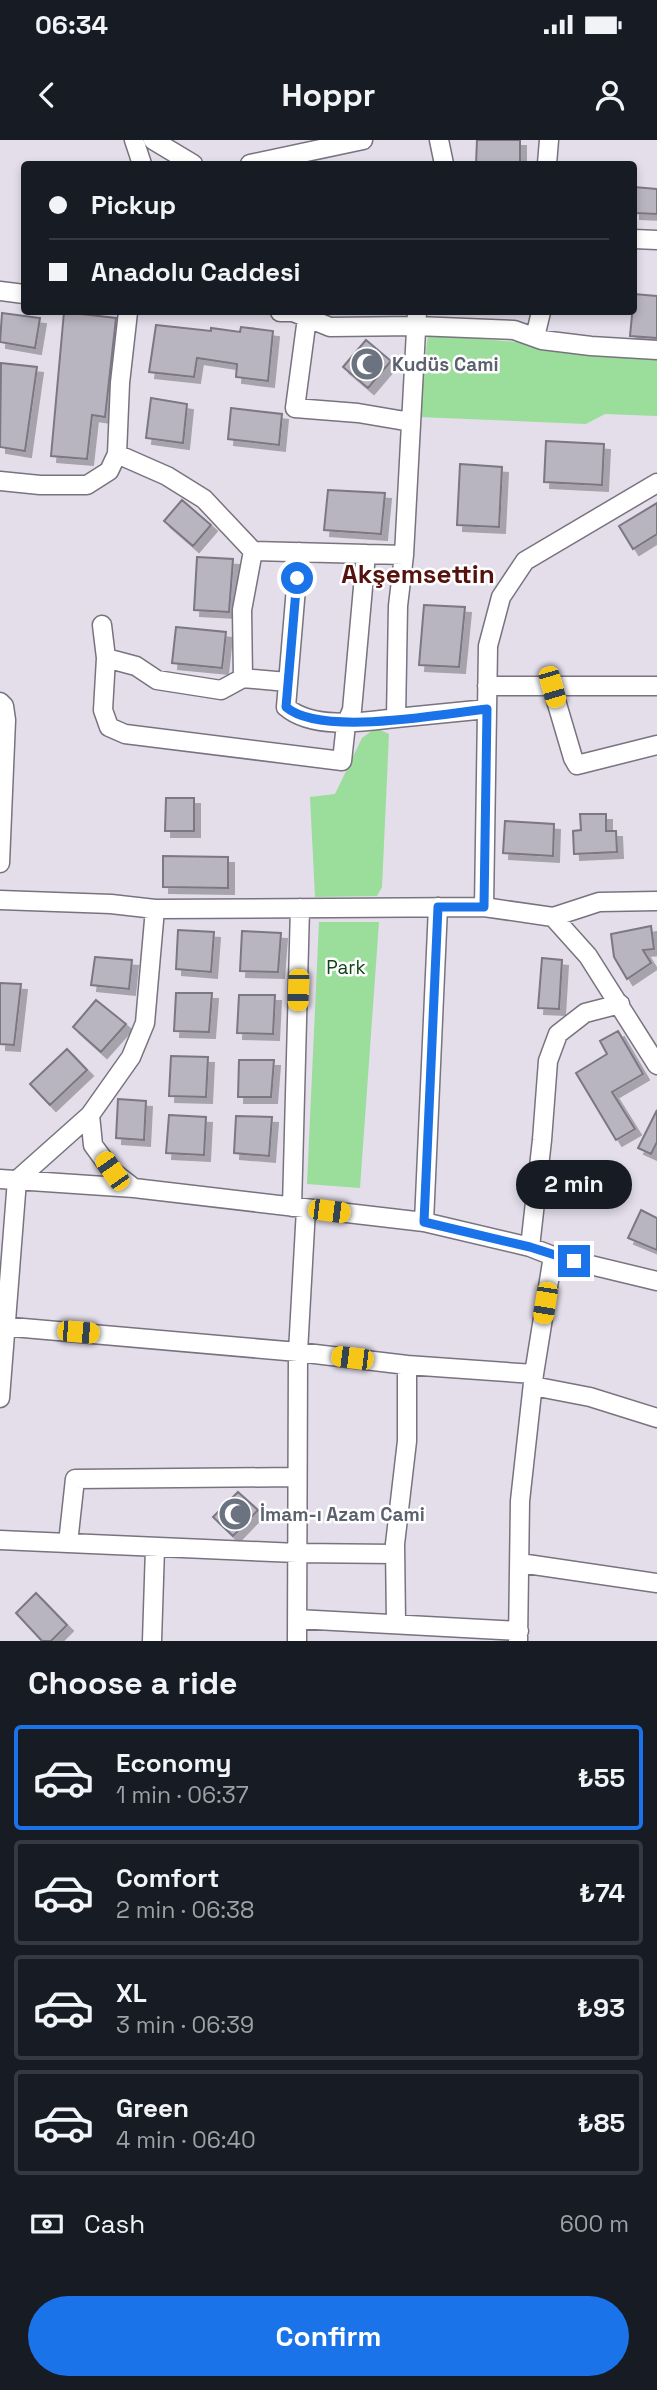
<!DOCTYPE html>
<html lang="en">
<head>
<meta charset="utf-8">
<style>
	:root { --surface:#171b24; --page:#20242c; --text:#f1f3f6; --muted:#9ea1a6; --line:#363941; --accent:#1a73e8 }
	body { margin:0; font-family:"Space Grotesk",sans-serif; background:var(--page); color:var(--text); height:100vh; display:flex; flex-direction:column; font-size:26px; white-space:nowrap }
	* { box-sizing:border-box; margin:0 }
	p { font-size:23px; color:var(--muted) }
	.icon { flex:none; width:38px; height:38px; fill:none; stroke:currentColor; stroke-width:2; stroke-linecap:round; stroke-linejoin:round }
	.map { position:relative; height:1501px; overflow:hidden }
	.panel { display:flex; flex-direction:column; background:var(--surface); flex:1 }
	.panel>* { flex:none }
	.banner { position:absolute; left:21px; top:21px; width:616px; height:154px; border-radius:7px; box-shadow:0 4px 10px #0003; display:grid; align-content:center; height:154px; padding:0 28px; background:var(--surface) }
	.end { position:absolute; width:32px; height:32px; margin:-16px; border:9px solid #1a73e8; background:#fff; box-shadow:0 0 0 4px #fff }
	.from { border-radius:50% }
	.bubble { position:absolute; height:49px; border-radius:24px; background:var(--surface); box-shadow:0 4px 10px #0003; font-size:23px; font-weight:800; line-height:49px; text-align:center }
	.car { position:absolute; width:21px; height:42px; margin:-21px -10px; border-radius:9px; box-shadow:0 0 5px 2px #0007; background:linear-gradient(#f5c518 24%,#345 0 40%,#f5c518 0 76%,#345 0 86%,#f5c518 0) }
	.banner b { display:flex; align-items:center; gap:24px; height:66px; font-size:26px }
	.banner b+b { border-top:2px solid var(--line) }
	.banner i { width:18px; height:18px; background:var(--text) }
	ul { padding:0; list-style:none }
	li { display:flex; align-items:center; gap:21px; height:105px; margin:0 14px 10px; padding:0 14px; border:4px solid var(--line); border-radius:7px }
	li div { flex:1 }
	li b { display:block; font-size:26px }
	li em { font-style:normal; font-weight:800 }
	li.on { border-color:var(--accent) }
	li>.icon { width:63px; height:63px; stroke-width:1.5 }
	h2 { padding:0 28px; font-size:32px; line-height:84px }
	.pay { display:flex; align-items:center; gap:18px; height:77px; padding:0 28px; font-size:26px }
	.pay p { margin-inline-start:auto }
	.primary-button { display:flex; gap:14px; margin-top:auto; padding:14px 28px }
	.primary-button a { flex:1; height:80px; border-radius:42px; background:var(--accent); color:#fff; font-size:28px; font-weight:800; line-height:80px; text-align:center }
	.status { display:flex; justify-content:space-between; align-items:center; height:49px; padding:0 35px; background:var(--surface); direction:ltr }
	.status svg { height:19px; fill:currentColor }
	header { display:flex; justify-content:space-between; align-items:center; height:91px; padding:0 28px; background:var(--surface); font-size:32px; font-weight:800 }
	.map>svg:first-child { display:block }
	.green { fill:#9bdd9a }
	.building { fill:#b8b4c0; stroke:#7c7782; stroke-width:2; filter:url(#shadow) }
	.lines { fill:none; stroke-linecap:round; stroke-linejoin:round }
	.minor-casing { stroke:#78737e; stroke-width:21 }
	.minor { stroke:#fff; stroke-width:18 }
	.route { stroke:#1a73e8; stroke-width:9 }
	.labels { text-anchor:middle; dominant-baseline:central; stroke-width:5; stroke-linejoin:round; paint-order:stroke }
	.worship-label { font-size:19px; font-weight:bold; fill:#5b616d; stroke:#fff; text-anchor:start }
	.park-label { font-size:19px; fill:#124516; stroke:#fff }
	.district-label { font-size:26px; font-weight:bold; fill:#56120e; stroke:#fff }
</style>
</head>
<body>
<div class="status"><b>06:34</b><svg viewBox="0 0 49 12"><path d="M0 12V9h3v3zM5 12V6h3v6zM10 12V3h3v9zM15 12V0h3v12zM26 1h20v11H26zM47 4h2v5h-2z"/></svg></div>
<header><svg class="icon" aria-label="back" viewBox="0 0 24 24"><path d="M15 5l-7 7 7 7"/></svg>Hoppr<svg class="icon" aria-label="person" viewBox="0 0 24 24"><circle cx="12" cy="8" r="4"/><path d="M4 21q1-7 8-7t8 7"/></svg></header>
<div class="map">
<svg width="657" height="1501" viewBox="0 0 657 1501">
	<defs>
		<filter id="shadow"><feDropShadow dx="6" dy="6" stdDeviation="0" flood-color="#0004"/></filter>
	</defs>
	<rect width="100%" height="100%" fill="#e3deea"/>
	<path class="green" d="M428,194l229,21v61l-52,-2 -19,10 -167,-7z
		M376,588l13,6 -7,153 -5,9 -62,1 -5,-100 25,-3 27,-56z
		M319,782h60l-19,266 -53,-4z"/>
	<path class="building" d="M477,0h43v24h-44z
		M634,47l23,2v25l-23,-1z
		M634,154l23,2v42l-27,-2z
		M64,172l52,6 -11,99 -13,-2 -5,44 -36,-3z
		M2,173l38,5 -5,30 -35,-6z
		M156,185l55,6v-3l29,4 1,-5 32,4 -5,50 -32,-4 1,-13 -40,-6 -3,19 -45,-5z
		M366,200l25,21 -23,27 -25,-21z
		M1,223l36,4 -12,84 -25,-4z
		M151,258l36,6 -4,39 -37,-5z
		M231,268l51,6 -3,31 -51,-6z
		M546,301l58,3 -2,41 -58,-3z
		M460,324l42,3 -3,60 -42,-2z
		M328,350l57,3 -4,41 -57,-4z
		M182,360l29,25 -18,21 -29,-25z
		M657,363v31l-24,15 -14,-23z
		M197,417l36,2 -4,53 -35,-2z
		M424,465l41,2 -6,60 -40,-2z
		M176,487l50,5 -4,36 -50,-5z
		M166,658h28v33h-29z
		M580,674h26v17h10l1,21 -43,2 -1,-23 8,-1z
		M505,681l49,3 -1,32 -50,-3z
		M163,716l65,1v31l-65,-1z
		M651,786l3,23 -11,1 8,13 -24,16 -13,-22 -3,-23z
		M178,790l36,2 -3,40 -35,-3z
		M242,791l39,2 -3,39 -38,-1z
		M95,817l37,3 -3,29 -38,-4z
		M542,818l20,2 -3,49 -21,-1z
		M0,843l21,1 -7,61 -14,-1z
		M176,853h36l-3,39 -35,-1z
		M239,855h36l-2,39 -36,-1z
		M96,860l30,24 -25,28 -28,-25z
		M618,891l25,43 -31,18 23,37 -19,11 -40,-67 31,-19 -7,-13z
		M67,909l20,21 -37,35 -20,-21z
		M171,916l37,1 -2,40 -37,-1z
		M239,920h35l-3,37h-33z
		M118,959l28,2 -2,39 -28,-2z
		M657,970v32l-6,12 -13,-6z
		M169,975l37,2 -2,38 -38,-2z
		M236,976l36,1 -3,39 -35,-3z
		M641,1070l16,8v32l-29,-12z
		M238,1352l20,18 -25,26 -20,-19z
		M36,1453l31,32 -16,16h-9l-26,-28z"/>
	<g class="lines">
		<defs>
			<path id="minor" d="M134,0l8,24
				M153,0l40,24
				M439,0l5,24
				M250,24l113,-24
				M547,24l2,-24
				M634,99l23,1
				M0,151l24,3
				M280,172h13l37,15 86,-1 98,4 28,10 49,6 66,4
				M307,178l-12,90 63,5 53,9
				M535,197l6,-25
				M117,314l50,22 37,23 49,52 -11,59 1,68
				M0,341l40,4h47l22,-14 8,-17 3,-71 8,-71
				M253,411l151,4 -6,51 -2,112c-32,4 -83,12 -110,-11l13,-155
				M404,415l13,-243
				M102,485l4,33 -3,52 6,17 16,7 217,27 4,-37 6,-14 14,-156
				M106,518l30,8 21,14 64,10 22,-12 44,4
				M487,546h170
				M552,547l21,71 4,7 80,-20
				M0,562l4,4 2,14 -6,143
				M396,578l91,-9
				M0,760l111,4 44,5
				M484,767l69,10 46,-15 58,-1
				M553,777l35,39 69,109
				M90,975l3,30 19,26 22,17
				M0,1039l134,9 290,34 106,25 23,9 104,25
				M292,1067l8,-299
				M424,1082l14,-315
				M530,1107l12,-107 6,-79 10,-27 27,-21 35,-9
				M0,1186l298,26 109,13
				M533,1246l57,11 67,21
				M0,1258l17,-218 73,-65 41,-58 14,-34 10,-114 329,-2 4,-261 13,-49 24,-36 132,-78
				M297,1337l-222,2 -7,64 229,10 98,1
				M0,1400l68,3
				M520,1423l137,20
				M297,1479l222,12
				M396,1484l-1,-80 12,-103v-76l127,9
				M152,1501l3,-93
				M297,1501l1,-289 8,-143
				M518,1501l2,-140 14,-127 19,-118"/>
		</defs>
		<use href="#minor" class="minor-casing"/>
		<use href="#minor" class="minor"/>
	</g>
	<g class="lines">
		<path class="route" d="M297,438l-11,129c35,30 155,7 201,2l-3,198h-46l-14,315 106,25 44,14"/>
	</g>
	<defs>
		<symbol id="mosque-disc" viewBox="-11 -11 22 22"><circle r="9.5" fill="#6b7280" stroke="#fff"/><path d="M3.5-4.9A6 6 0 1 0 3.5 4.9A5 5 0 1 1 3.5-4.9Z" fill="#fff"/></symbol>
	</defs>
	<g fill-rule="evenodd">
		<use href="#mosque-disc" x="348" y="205" width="38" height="38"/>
		<use href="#mosque-disc" x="216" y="1355" width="38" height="38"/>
	</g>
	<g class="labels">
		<g class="worship-label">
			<text x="392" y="224">Kudüs Cami</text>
			<text x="260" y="1374">İmam-ı Azam Cami</text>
		</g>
		<g class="park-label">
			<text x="346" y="827">Park</text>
		</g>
		<g class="district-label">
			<text x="418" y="434">Akşemsettin</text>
		</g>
	</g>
</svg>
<i class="end from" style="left:297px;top:438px"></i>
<i class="end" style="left:574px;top:1121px"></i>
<div class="bubble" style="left:516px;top:1020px;width:116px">2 min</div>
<i class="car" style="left:552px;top:547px;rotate:164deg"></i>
<i class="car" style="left:298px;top:850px;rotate:182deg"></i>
<i class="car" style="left:112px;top:1031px;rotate:325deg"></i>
<i class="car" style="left:329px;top:1071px;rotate:97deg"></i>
<i class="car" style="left:545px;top:1163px;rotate:189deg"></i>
<i class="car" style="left:78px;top:1192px;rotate:95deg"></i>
<i class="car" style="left:352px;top:1218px;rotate:277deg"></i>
<div class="banner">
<b><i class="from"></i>Pickup</b>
<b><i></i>Anadolu Caddesi</b>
</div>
</div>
<section class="panel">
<h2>Choose a ride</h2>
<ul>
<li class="on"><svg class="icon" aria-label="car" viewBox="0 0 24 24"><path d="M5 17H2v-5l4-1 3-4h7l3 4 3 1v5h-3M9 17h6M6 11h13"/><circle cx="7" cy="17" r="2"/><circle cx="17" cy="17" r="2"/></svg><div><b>Economy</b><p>1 min · 06:37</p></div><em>₺55</em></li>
<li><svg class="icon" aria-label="car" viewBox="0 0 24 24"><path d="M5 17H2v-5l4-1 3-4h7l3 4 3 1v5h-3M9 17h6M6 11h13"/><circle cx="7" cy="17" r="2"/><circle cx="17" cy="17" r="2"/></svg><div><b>Comfort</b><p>2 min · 06:38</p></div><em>₺74</em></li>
<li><svg class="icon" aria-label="car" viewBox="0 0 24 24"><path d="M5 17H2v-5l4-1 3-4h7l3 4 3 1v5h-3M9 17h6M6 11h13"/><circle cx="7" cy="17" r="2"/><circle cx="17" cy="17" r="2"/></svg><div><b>XL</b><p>3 min · 06:39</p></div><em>₺93</em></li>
<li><svg class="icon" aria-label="car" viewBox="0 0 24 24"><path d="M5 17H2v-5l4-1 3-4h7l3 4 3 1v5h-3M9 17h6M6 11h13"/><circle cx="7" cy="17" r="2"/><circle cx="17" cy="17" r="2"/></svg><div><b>Green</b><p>4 min · 06:40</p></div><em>₺85</em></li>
</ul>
<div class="pay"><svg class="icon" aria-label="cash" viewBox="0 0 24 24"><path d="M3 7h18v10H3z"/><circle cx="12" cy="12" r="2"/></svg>Cash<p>600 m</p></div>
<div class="primary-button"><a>Confirm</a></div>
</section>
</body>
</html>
